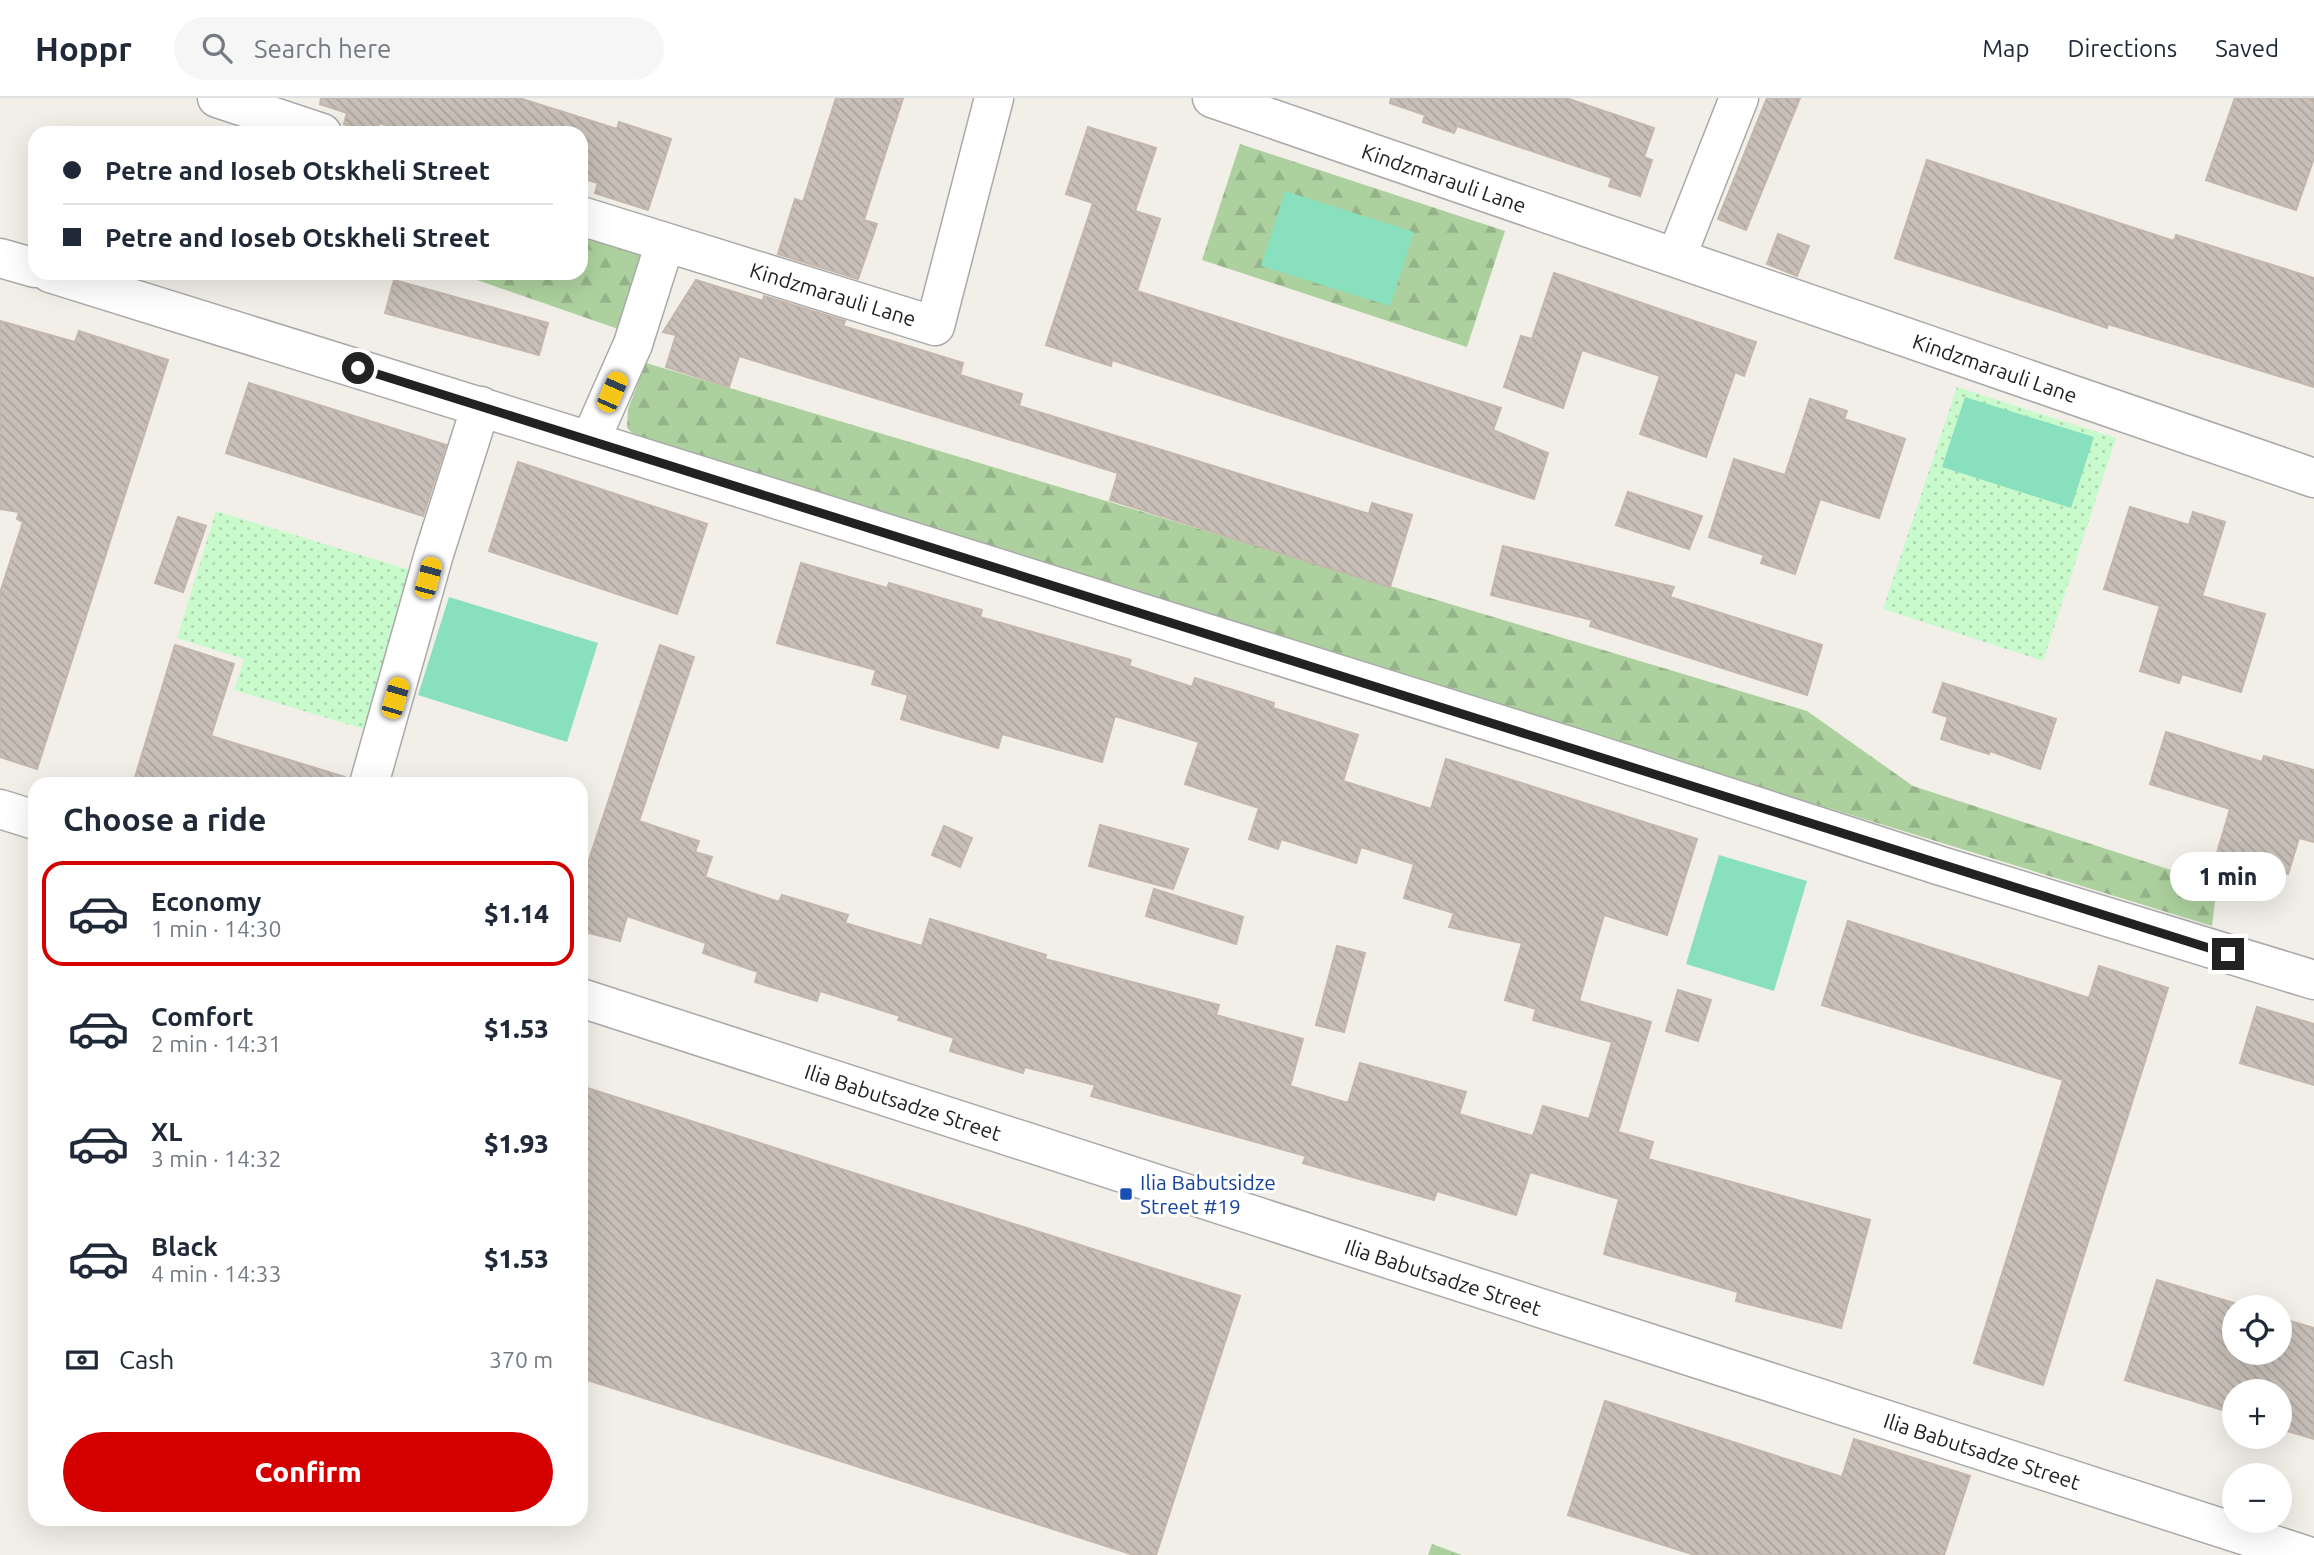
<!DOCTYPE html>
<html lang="en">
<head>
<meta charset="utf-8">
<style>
	:root { --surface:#fff; --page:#f6f6f7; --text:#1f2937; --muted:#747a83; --line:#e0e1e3; --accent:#d40000 }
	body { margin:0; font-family:Ubuntu,sans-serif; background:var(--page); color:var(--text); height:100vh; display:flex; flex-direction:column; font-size:26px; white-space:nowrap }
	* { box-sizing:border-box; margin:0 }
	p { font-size:23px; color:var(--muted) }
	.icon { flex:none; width:38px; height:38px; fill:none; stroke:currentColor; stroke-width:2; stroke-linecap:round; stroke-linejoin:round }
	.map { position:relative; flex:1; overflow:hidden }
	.panel { position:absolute; left:28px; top:679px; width:560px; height:749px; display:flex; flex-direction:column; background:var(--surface); border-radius:21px; box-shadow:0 7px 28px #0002 }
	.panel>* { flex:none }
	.hud { position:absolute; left:28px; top:28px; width:560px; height:154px; border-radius:21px; box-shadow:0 7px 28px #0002; display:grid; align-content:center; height:154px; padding:0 35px; background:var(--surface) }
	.buttons { position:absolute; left:2222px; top:1197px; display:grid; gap:14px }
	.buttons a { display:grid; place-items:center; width:70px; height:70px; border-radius:50%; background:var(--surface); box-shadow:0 7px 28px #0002; font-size:35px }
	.end { position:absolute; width:32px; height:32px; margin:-16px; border:9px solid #222; background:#fff; box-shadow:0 0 0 4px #fff }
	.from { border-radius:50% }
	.bubble { position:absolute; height:49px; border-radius:24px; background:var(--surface); box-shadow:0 7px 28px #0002; font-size:23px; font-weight:800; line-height:49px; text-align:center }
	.car { position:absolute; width:21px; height:42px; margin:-21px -10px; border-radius:9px; box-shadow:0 0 5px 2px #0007; background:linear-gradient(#f5c518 24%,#345 0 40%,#f5c518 0 76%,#345 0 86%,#f5c518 0) }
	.hud b { display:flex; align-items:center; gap:24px; height:66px; font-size:26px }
	.hud b+b { border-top:2px solid var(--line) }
	.hud i { width:18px; height:18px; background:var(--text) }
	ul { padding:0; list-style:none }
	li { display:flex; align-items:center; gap:21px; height:105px; margin:0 14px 10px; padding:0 21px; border:4px solid transparent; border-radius:21px }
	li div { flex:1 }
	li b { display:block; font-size:26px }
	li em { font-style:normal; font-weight:800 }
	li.active { border-color:var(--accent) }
	li>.icon { width:63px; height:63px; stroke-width:1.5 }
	h2 { padding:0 35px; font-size:32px; line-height:84px }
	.pay { display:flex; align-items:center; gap:18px; height:77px; padding:0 35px; font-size:26px }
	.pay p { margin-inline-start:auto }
	.cta { display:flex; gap:14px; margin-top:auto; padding:14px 35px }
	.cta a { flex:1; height:80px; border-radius:42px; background:var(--accent); color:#fff; font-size:28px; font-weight:800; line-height:80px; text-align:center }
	header { display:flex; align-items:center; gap:42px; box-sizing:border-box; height:98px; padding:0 35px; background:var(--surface); border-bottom:2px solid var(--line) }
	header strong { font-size:33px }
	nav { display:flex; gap:38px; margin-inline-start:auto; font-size:24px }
	.search { width:490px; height:63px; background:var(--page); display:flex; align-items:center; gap:18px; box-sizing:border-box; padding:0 24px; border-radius:38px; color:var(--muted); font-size:26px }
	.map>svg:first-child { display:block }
	.forest { fill:url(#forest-firs) }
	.park { fill:url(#park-dots) }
	.pitch { fill:#88e0be }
	.building { fill:url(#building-back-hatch); stroke:#c4b6ab; stroke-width:2 }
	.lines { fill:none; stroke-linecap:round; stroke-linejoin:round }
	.minor-casing { stroke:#a9a9a9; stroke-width:41 }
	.minor { stroke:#fff; stroke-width:38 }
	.route { stroke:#222; stroke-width:9 }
	.transit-dot { fill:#1a4fb4; stroke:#fff; stroke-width:2.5 }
	.labels { text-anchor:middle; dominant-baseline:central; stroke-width:6; stroke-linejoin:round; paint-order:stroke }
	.street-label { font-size:21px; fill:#222; stroke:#fff }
	.transit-label { font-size:21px; fill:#164399; stroke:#fff; text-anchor:start }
</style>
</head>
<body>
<header>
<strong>Hoppr</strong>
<div class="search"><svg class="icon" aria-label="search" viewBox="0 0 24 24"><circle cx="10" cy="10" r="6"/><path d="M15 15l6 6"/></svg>Search here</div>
<nav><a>Map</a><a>Directions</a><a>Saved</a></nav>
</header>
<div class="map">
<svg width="2314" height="1457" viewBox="0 0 2314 1457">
	<defs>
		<pattern id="forest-firs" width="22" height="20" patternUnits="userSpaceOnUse" patternTransform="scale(1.75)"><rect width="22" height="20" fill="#add19e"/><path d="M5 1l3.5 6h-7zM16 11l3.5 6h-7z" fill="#95b388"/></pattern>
		<pattern id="park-dots" width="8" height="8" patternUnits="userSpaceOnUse" patternTransform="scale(1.75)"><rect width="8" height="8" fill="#c8facc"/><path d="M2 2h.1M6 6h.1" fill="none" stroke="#acd6af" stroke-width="1.8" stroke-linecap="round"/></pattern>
		<pattern id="building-back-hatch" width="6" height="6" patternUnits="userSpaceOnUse" patternTransform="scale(1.75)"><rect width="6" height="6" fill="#c7bfb8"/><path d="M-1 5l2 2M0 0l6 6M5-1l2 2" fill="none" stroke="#aba49e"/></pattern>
	</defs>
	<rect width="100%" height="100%" fill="#f2efe9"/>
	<path class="forest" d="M1240,46l265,87 -38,116 -265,-87z
		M581,131l68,23 -25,79 -167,-58h124z
		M646,265l1161,348 106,75 304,99 -5,41 -1568,-482 -17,-16 1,-19z
		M1432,1446l30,11h-34z"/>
	<path class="park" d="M1957,289l159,51 -73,223 -160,-52z
		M216,413l200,61 -49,158 -133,-40 10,-31 -67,-21z"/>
	<path class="pitch" d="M1285,93l129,41 -24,74 -129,-40z
		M1965,299l129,40 -23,71 -129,-41z
		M449,499l149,46 -31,99 -149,-47z
		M1719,757l88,26 -33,110 -88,-27z"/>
	<path class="building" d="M321,0h198l98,31 2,-7 52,17 -23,71 -53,-17 3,-10 -17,-5v-45h-171l-31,-10 -4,10h-4l-27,-9 3,-11 -27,-9z
		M836,0h67l-39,122 13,4 -19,55 -80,-25 17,-55 8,3z
		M1391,0h175l88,30 -10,29 8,3 -12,36 -31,-10 3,-8 -155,-52 -3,7 -31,-11 2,-7 -35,-12z
		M1767,0h33l-54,132 -28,-11z
		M2235,0h79v60l-18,52 -90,-30z
		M1088,29l68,21 -21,63 25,8 -23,72 364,117 -8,22 55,23 -14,46 -422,-139 -1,6 -65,-21 47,-142 -27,-9z
		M1927,62l247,81 2,-6 138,43v109l-206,-63 -1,4 -212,-70z
		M1778,136l31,12 -12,30 -30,-12z
		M1554,175l202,69 -12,34 -9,-4 -29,85 -66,-23 20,-58 -78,-26 -19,58 -59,-21 17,-51 11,3z
		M394,182l154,43 -9,32 -154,-42z
		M696,182l67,21 1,-5 81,25 -2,5 120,37 -3,12 62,19 -3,12 350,108 3,-11 40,12 -22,72 -280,-87 8,-27 -379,-117 -10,31 -63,-20 10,-32 -13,-3z
		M0,223l75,21 4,-11 89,29 -131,409 -37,-12v-164l23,-71 -6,-3 2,-7 -19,-3z
		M249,285l197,62 -23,71 -197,-63z
		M1810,301l37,12 -3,8 61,20 -26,79 -59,-19 -25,75 -34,-11 3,-8 -55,-18 25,-78 51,16z
		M518,364l189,62 -30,90 -188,-63z
		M1628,394l74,24 -13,33 -73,-24z
		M2130,409l59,18 4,-13 32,10 -23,74 63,18 -24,78 -59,-18 -3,9 -39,-12 20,-65 -56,-17z
		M178,419l28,9 -23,66 -28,-9z
		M1503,448l171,41 -4,10 152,48 -15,50 -217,-69 2,-6 -101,-25z
		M801,465l86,25 2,-5 93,27 -2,7 151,43 -2,6 63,21 3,-9 79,25 -1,5 85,27 -15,46 88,28 15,-50 251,80 -30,96 -63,-20 -25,86 72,21 -33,110 35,10 -5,17 222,61 -29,108 -105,-27 2,-9 -134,-38 15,-55 -89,-27 -14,43 -79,-24 -3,9 -131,-37 3,-7 -215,-60 4,-11 -70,-18 -2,6 -73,-22 4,-13 -56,-18 2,-4 -80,-25 -3,10 -62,-19 3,-10 -55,-19 3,-10 -79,-27 -7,25 -39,-10v-47l79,-239 34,12 -55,164 60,20 -4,11 17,5 -7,20 74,25 3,-7 66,20 -3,8 77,23 8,-27 116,36 -1,4 174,46 -3,10 87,24 -13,47 58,17 12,-40 106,29 -7,22 74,22 10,-30 46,13 23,-77 -79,-22 3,-11 -31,-9 17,-57 -73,-16 5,-14 -50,-15 10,-34 -53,-17 -5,16 -75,-24 -3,10 -29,-10 10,-31 -74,-24 14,-42 -84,-26 -13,46 -100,-28 -4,14 -97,-29 7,-24 -36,-11 4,-14 -99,-27z
		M175,547l59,19 -23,72 134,41 -1,7h-211z
		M1943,585l113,36 -16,50 -50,-18 -1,3 -48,-15 7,-22 -15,-5z
		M2166,634l96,30 2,-6 50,14v72l-15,-4 -11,36 -71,-21 13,-44 -80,-25z
		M1100,727l88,24 -15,40 -84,-23z
		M944,728l28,12 -12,29 -28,-12z
		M1154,791l89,28 -7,27 -90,-28z
		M1848,823l241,77 10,-32 69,22 -125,397 -69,-22 89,-283 -241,-75z
		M1337,848l28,7 -21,79 -28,-7z
		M1678,892l33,10 -13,41 -32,-10z
		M2257,909l57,17v61l-74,-22z
		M581,988l659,210 -84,259h-22l-553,-177z
		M2157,1182l90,27h-12v46h45v-35l34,10v111l-34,-10v-38h-45v23l-110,-34z
		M1605,1303l237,76 12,-38 116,37 -26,79h-249l-127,-40z"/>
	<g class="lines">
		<defs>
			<path id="minor" d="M217,0l105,35
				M1212,0l1102,380
				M581,118l354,110 59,-228
				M0,160l35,10
				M1676,160l63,-160
				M50,175l1538,479 353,114 373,114
				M591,341l42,-95 32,-101
				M369,686l65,-230 47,-148
				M0,711l35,11
				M581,900l1724,557"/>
		</defs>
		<use href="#minor" class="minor-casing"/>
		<use href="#minor" class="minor"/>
	</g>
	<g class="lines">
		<path class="route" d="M358,270l1870,586"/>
	</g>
	<rect class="transit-dot" x="1119" y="1089" width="14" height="14" rx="3.5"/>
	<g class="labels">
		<g class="street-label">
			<text transform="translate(1444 80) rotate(19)">Kindzmarauli Lane</text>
			<text transform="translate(833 196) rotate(17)">Kindzmarauli Lane</text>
			<text transform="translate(1995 270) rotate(19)">Kindzmarauli Lane</text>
			<text transform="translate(903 1004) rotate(18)">Ilia Babutsadze Street</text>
			<text transform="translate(1443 1179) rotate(18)">Ilia Babutsadze Street</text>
			<text transform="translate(1982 1353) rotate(18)">Ilia Babutsadze Street</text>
		</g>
		<g class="transit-label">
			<text x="1140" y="1084">Ilia Babutsidze<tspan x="1140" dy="24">Street #19</tspan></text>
		</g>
	</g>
</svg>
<div class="buttons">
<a><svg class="icon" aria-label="locate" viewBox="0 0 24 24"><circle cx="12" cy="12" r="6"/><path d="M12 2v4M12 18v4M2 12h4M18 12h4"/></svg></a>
<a>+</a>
<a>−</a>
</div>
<i class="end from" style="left:358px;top:270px"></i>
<i class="end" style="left:2228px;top:856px"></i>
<div class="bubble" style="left:2170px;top:754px;width:116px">1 min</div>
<i class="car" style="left:612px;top:294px;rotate:24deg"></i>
<i class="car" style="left:428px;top:480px;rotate:15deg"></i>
<i class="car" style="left:395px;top:600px;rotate:16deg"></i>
<div class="hud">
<b><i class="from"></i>Petre and Ioseb Otskheli Street</b>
<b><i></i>Petre and Ioseb Otskheli Street</b>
</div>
<section class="panel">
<h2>Choose a ride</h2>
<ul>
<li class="active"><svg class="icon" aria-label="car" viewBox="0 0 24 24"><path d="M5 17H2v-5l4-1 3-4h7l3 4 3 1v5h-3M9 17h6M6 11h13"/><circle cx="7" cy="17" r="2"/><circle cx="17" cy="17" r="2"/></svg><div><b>Economy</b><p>1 min · 14:30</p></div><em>$1.14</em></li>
<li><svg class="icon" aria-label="car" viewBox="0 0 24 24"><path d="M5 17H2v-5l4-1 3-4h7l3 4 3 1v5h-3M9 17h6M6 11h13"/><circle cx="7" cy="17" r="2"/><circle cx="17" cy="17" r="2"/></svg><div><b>Comfort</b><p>2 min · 14:31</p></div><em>$1.53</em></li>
<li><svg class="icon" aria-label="car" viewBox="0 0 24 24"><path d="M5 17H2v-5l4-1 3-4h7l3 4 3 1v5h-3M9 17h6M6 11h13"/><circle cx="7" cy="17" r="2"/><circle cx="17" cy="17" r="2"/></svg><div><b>XL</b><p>3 min · 14:32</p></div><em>$1.93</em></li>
<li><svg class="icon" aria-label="car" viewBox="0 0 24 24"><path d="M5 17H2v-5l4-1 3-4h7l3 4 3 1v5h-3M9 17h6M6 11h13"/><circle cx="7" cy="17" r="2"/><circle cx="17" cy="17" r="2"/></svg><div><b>Black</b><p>4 min · 14:33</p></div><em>$1.53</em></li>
</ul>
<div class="pay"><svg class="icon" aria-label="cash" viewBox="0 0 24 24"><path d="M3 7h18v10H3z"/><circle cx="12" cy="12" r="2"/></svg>Cash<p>370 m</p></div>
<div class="cta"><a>Confirm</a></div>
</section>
</div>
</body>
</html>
